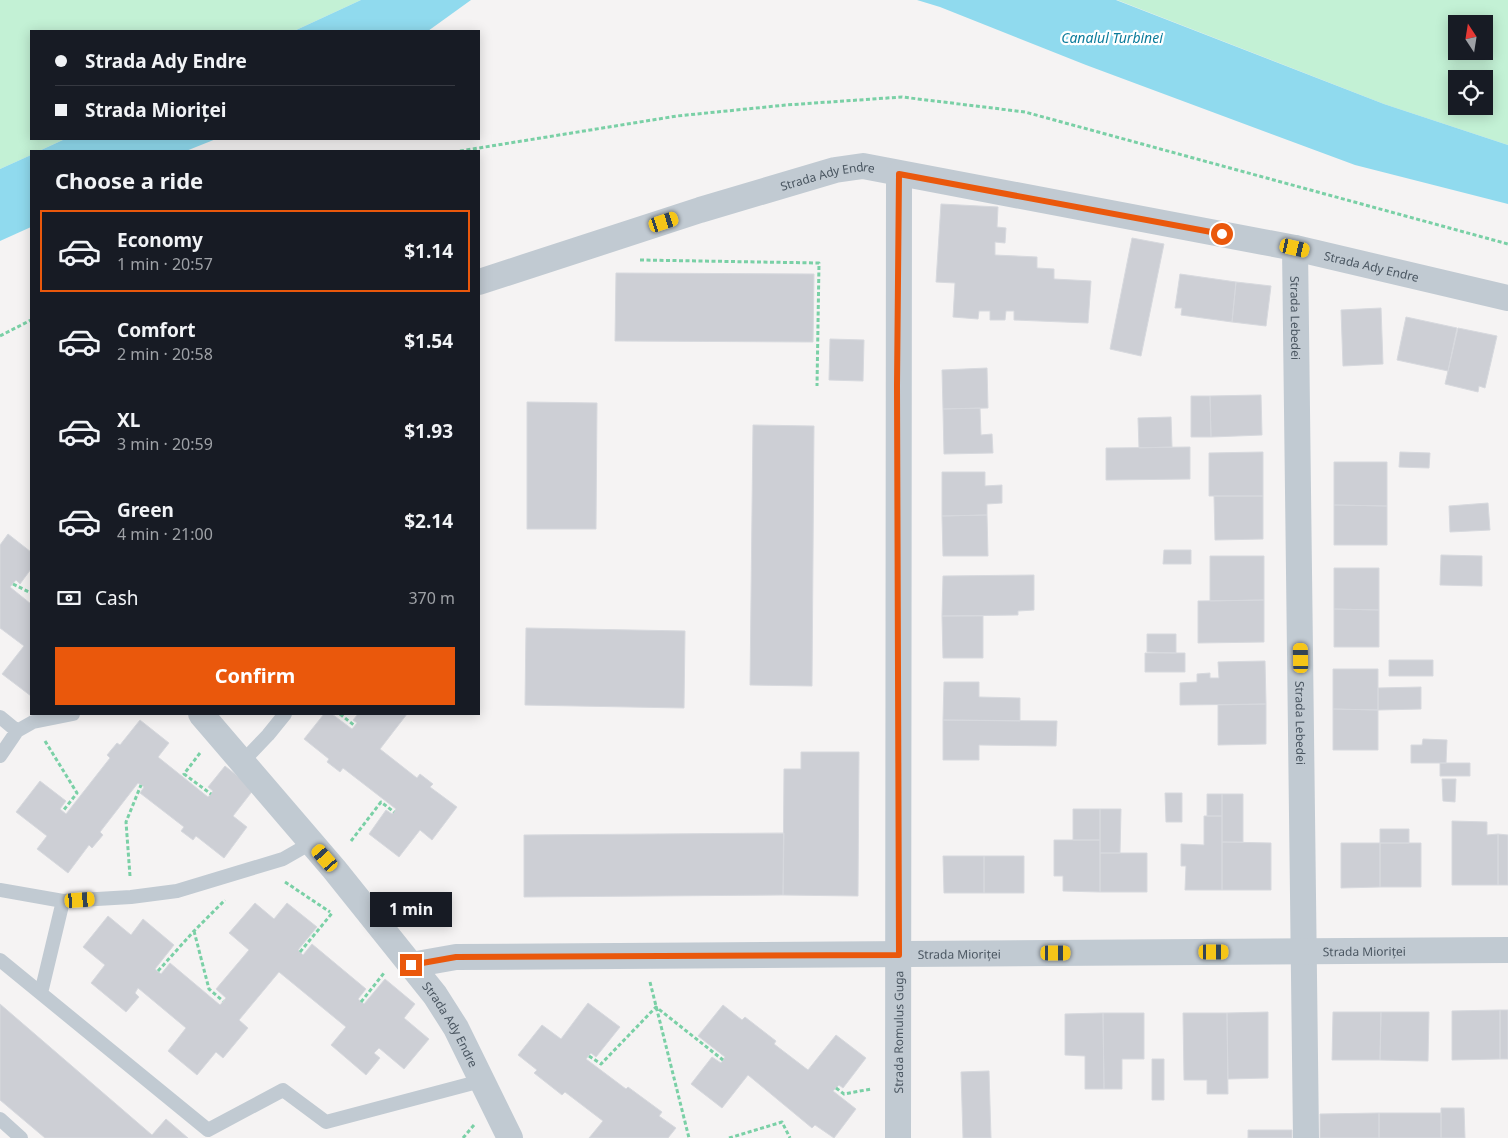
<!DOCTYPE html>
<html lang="en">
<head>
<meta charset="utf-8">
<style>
	:root { --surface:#171b24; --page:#20242c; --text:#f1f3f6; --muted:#9ea1a6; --line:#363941; --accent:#ea580c }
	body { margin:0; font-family:"Noto Sans",sans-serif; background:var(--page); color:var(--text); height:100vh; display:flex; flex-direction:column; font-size:19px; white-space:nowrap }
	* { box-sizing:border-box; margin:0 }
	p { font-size:16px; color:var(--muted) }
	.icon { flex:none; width:28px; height:28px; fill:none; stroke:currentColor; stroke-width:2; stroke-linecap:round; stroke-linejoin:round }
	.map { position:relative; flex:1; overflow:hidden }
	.details { position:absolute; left:30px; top:150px; width:450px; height:565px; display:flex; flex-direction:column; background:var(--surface); border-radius:0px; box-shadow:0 2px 12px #0003 }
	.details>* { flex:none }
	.guide { position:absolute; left:30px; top:30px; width:450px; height:110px; border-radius:0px; box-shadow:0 2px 12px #0003; display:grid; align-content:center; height:110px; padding:0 25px; background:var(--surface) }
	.needle { width:32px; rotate:348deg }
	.controls { position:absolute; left:1448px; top:15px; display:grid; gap:10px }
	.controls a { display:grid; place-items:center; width:45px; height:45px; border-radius:0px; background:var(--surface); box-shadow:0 2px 12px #0003; font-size:25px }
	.end { position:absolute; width:22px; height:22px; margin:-11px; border:6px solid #ea580c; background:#fff; box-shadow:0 0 0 2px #fff }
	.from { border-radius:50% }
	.bubble { position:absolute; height:35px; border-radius:0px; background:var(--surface); box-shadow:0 2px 12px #0003; font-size:16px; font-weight:700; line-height:35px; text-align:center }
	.car { position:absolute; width:15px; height:30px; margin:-15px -8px; border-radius:6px; box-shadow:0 0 4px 1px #0007; background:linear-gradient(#f5c518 24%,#345 0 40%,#f5c518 0 76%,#345 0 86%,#f5c518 0) }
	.guide b { display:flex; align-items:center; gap:18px; height:48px; font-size:19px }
	.guide b+b { border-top:1px solid var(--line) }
	.guide i { width:12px; height:12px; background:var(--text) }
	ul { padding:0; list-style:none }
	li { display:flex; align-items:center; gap:15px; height:82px; margin:0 10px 8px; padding:0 15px; border:2px solid transparent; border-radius:0px }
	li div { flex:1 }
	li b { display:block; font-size:19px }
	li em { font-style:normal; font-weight:700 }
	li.selected { border-color:var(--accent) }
	li>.icon { width:45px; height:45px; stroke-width:1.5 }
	h2 { padding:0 25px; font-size:22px; line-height:60px }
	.pay { display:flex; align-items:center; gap:12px; height:55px; padding:0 25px; font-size:19px }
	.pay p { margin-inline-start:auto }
	.button { display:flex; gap:10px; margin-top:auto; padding:10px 25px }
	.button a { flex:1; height:58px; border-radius:0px; background:var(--accent); color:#fff; font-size:20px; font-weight:700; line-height:58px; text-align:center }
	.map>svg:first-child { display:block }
	.green { fill:#c3f1d5; fill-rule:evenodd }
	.water { fill:#90daee }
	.building { fill:#cdcfd5; stroke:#d7d9de }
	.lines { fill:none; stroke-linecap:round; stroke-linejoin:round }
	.path { stroke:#7ad0a6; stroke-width:3; stroke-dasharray:4 2.5; stroke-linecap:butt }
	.lane { stroke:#c1cad2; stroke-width:14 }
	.street { stroke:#c1cad2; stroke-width:26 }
	.route { stroke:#ea580c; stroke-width:6 }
	.labels { text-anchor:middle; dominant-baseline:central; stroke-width:4.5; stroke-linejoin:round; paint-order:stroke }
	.street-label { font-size:12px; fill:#4a5661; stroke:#fff }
	.water-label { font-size:14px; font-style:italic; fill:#0c7c9b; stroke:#fff }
</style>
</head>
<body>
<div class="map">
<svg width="1508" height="1138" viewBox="0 0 1508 1138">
	<rect width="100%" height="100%" fill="#f5f3f3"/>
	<path class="green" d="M0,0h361l-67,31h-263v108h34l-26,12h-8v4l-31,14z
		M1117,0h391v145l-124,-41zM1456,24h28v27h-28zM1456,79h28v27h-28z"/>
	<path class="water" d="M361,0h110l-43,31h-134z
		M917,0h199l268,104 124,41v59l-153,-39 -269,-100 -146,-58z
		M65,139h151l-30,12h-147z
		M31,155v72l-31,14v-72z"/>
	<path class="building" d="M941,204l57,3 -1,20 9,1 -1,15 -10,-1v13l42,2v11l17,1v10l37,2 -3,42 -74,-3v-9h-8l-1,9h-15v-9h-11l-1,8 -25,-2 2,-34 -19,-1z
		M1132,238l32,6 -23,112 -31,-7z
		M616,273l198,1 -1,68 -198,-1z
		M1180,274l56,8 -4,40 -51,-7 1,-7h-7z
		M1236,282l35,4 -5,40 -34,-4z
		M1381,308l2,56 -40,2 -2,-56z
		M1406,317l51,11 -9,43 -51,-11z
		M1458,328l39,8 -12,52 -6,-2 -1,6 -33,-8z
		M830,339l34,1 -1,41 -34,-1z
		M987,368l1,40 -45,1 -1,-39z
		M1261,395l1,40 -51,2 -1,-41z
		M1191,396h19l1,41h-20z
		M527,402l70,1 -1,126h-69z
		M980,408l1,27 11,-1 1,19 -49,1 -1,-45z
		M1171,417l1,30 -33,1 -1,-30z
		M753,425l61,1 -2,260 -62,-1z
		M1190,447v32l-84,1v-32z
		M1263,452v44h-54v-43z
		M1400,452l30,1 -1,15 -30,-1z
		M1334,462h53v44l-53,-1z
		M942,472h43v14l17,-1v18l-15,1v11l-45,1z
		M1214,496h49v43l-48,1z
		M1488,503l2,27 -40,2 -1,-26z
		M1334,505l53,1v39h-53z
		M987,515l1,41h-45l-1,-40z
		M8,534l23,18v17l-11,15 -4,-4 -6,7 21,17v92l-29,-22 22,-28 -24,-18v-83z
		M1164,550h27v14h-28z
		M1441,555l41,1v30l-42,-1z
		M1210,556h54v44l-54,1z
		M1334,568h45v42l-45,-1z
		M1034,575v35l-16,1v4l-76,1 1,-40z
		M1264,600v42l-66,1v-42z
		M1334,609l45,1v37h-45z
		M942,616h41v42h-40z
		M526,628l159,3 -1,77 -159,-3z
		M1147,634h29v19l-29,-1z
		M1145,653h40v19h-40z
		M1389,660h44v16h-44z
		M1265,661l1,43 -86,1v-22l17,-1v-8l13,-1v5h9l-1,-16z
		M1333,669h45v41l-45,-1z
		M944,682h35v15l41,1v23l-77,-1z
		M1421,687v22l-43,1v-22z
		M1266,704v40l-48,1v-40z
		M1333,709l45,1v40h-45z
		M324,714h8l20,15 5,-6 -4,-3 5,-6h49l-27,35 37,29 3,-4 13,10 -3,3 27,20 -25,33 -12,-10 -21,27 -30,-23 17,-24 6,4 4,-5 -53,-41 -3,4 -13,-10 2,-3 -25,-20z
		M140,720l29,23 -11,14 50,40 5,-6 -5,-4 17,-21 29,23 -21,27 14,11 -23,31 -28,-22 -3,4 -12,-9 3,-4 -44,-34 4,-6 -6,-4 -38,49 3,3 -11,13 -3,-3 -21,28 -31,-24 10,-13 -31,-24 24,-31 26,20 -6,8 6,5 44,-56 -3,-3 10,-12 3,2z
		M943,720l114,1 -1,25 -77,-1v15h-36z
		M1423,739l24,1 -1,23h-35v-18h11z
		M801,752h58l-1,144 -75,-1 1,-126h17z
		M1440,763h30v13h-30z
		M1442,779h14l-1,23 -12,-1z
		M1165,793h17v29h-16z
		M1207,794h15v22h-15z
		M1222,794h21v48h-21z
		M1073,809h27v31h-27z
		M1100,809h21l-1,44h-20z
		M1204,816h18v74h-37l1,-24h-5v-22l23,1z
		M1452,821l35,1v13l11,-1v51h-46z
		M1380,829h29v14h-29z
		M784,833l-1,62 -259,2v-62z
		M1498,834l10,1v50h-10z
		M1054,840h46v52l-37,-1v-15h-9z
		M1222,842l49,1v47h-49z
		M1341,843h39v44l-39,1z
		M1380,843h41v44h-41z
		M1100,853h47v39h-47z
		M943,856h41v37h-40z
		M984,856h40v37h-40z
		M255,903l19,16 13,-16 30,24 -19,23 5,5 9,-11 54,45 -8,10 6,5 21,-25 30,25 -11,14 25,21 -25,30 -25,-21 -5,5 6,5 -14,17 -35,-30 15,-18 -67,-55 -40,48 9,8 -25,30 -7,-6 -19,23 -29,-24 18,-23 -48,-40 -3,5 4,4 -13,15 -35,-29 14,-18 -22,-18 25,-31 23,19 12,-16 31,26 -19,24 6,5 9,-11 50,42 6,-7 -10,-9 33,-39 -20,-17z
		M588,1003l32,24 -24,30 -5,-4 -5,6 40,30 2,-2 34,25 -3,4 17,12 -8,10h-79l14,-17 -38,-29 -3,3 -28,-22 3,-3 -19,-15 24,-30 19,14z
		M0,1004l152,131 14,-16 22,19h-143l-45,-38z
		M723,1005l19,15 3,-3 31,24 -2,3 34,26 28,-35 30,23 -23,30 -4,-3 -6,6 23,18 -22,29 -19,-13 -3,3 -64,-53 -26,33 -31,-24 21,-27 9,6 4,-6 -27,-21z
		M1500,1010h8v49h-8z
		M1500,1010v49l-48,1v-49z
		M1268,1012v66l-40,1 -1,-66z
		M1333,1012h48l-1,48h-48z
		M1381,1012h48l-1,49 -48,-1z
		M1103,1013h41v46h-22v30h-18z
		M1103,1013l1,76h-19v-33l-20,-1v-41z
		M1183,1013h44l1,81h-21v-14h-23z
		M1152,1059h12v41h-12z
		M989,1071l2,67h-28l-2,-66z
		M1441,1108h23l1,30h-24z
		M1379,1113h62v25h-62z
		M1379,1113v25h-59v-24z
		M1248,1130h44v8h-44z"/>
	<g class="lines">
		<path class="path" d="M460,151l217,-35 109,-11 116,-8 123,15 483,132
			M640,260l179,3 -2,123
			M0,336l31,-16
			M13,584l18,9
			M340,714l15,12
			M45,741l32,52 -14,18
			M200,753l-16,21 27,20
			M351,841l30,-39 13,10
			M130,876l-4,-54 15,-37
			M285,882l45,30
			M194,931l15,58 14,12
			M300,952l33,-40
			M158,971l36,-40 31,-31
			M650,982l39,156
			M361,1002l23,-29
			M589,1056l12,8 55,-57 67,53
			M836,1088l8,6 27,-5
			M463,1138l11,-13
			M729,1138l53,-16 8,16"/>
		<path class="lane" d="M0,717l17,14
			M0,756l17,-25 16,-9 40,-8
			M243,761l25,-26 17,-21
			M0,890l63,11 68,-4 46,-6 106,-32 21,-12 3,-10
			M0,960l208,170 75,-40 43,32 155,-41
			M41,993l22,-92
			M0,1119l21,19"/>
		<g class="street">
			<path id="s1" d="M1295,248l11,890"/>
			<path id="s2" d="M479,282l221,-72 135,-40 28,-4 432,82 213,50"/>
			<path id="s3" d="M201,714l133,155 101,126 21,33 54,110"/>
			<path id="s4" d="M411,965l45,-8 1052,-7"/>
			<path id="s5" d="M898,1138l1,-964"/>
		</g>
	</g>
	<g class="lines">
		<path class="route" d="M411,965l45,-8 443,-2 -2,-569 2,-212 323,60"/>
	</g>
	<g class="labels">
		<g class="street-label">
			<text stroke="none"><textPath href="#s2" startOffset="365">Strada Ady Endre</textPath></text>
			<text stroke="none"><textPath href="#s2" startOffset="920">Strada Ady Endre</textPath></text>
			<text stroke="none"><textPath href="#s1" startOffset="70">Strada Lebedei</textPath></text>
			<text stroke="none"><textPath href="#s1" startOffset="475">Strada Lebedei</textPath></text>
			<text stroke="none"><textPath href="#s4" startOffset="954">Strada Mioriței</textPath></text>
			<text stroke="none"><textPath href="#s4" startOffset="549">Strada Mioriței</textPath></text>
			<text stroke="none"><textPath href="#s3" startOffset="399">Strada Ady Endre</textPath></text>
			<text stroke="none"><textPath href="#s5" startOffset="106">Strada Romulus Guga</textPath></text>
		</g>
		<g class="water-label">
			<text x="1112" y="37">Canalul Turbinei</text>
		</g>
	</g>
</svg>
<div class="controls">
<a><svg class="needle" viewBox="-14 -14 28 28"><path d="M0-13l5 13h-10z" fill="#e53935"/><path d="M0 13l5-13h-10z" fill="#9ea1a6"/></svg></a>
<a><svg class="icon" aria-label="locate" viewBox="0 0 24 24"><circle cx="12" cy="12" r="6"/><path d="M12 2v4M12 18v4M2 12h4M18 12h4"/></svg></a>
</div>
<i class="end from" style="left:1222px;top:234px"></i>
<i class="end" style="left:411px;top:965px"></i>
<div class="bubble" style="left:370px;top:892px;width:82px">1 min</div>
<i class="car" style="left:664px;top:222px;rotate:72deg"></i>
<i class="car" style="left:1295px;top:248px;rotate:103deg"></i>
<i class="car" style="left:1301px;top:658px;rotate:359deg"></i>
<i class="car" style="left:325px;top:858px;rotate:319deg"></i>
<i class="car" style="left:80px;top:900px;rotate:86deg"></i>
<i class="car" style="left:1214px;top:952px;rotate:90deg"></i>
<i class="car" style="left:1056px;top:953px;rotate:90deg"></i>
<div class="guide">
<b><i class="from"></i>Strada Ady Endre</b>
<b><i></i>Strada Mioriței</b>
</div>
<section class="details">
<h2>Choose a ride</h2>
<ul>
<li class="selected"><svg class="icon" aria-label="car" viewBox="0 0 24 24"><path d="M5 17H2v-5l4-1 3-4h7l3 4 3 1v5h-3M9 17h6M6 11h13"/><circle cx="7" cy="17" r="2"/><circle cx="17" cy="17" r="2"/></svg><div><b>Economy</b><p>1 min · 20:57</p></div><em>$1.14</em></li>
<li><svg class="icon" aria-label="car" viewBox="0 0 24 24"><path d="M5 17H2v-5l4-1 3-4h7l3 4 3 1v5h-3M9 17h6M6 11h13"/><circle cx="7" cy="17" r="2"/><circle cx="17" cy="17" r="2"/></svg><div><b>Comfort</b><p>2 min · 20:58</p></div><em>$1.54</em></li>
<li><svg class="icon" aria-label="car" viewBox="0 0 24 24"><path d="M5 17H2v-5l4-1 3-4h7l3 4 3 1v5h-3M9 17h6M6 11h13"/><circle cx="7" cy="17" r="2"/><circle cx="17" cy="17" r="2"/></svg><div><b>XL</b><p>3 min · 20:59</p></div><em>$1.93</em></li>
<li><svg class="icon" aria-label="car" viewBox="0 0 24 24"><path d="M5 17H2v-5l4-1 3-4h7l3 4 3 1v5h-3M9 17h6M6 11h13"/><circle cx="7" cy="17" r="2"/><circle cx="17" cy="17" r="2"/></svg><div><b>Green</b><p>4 min · 21:00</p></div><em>$2.14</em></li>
</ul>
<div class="pay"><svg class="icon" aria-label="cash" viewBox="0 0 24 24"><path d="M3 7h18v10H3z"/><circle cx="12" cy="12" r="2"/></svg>Cash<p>370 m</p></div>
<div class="button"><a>Confirm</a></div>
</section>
</div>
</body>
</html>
